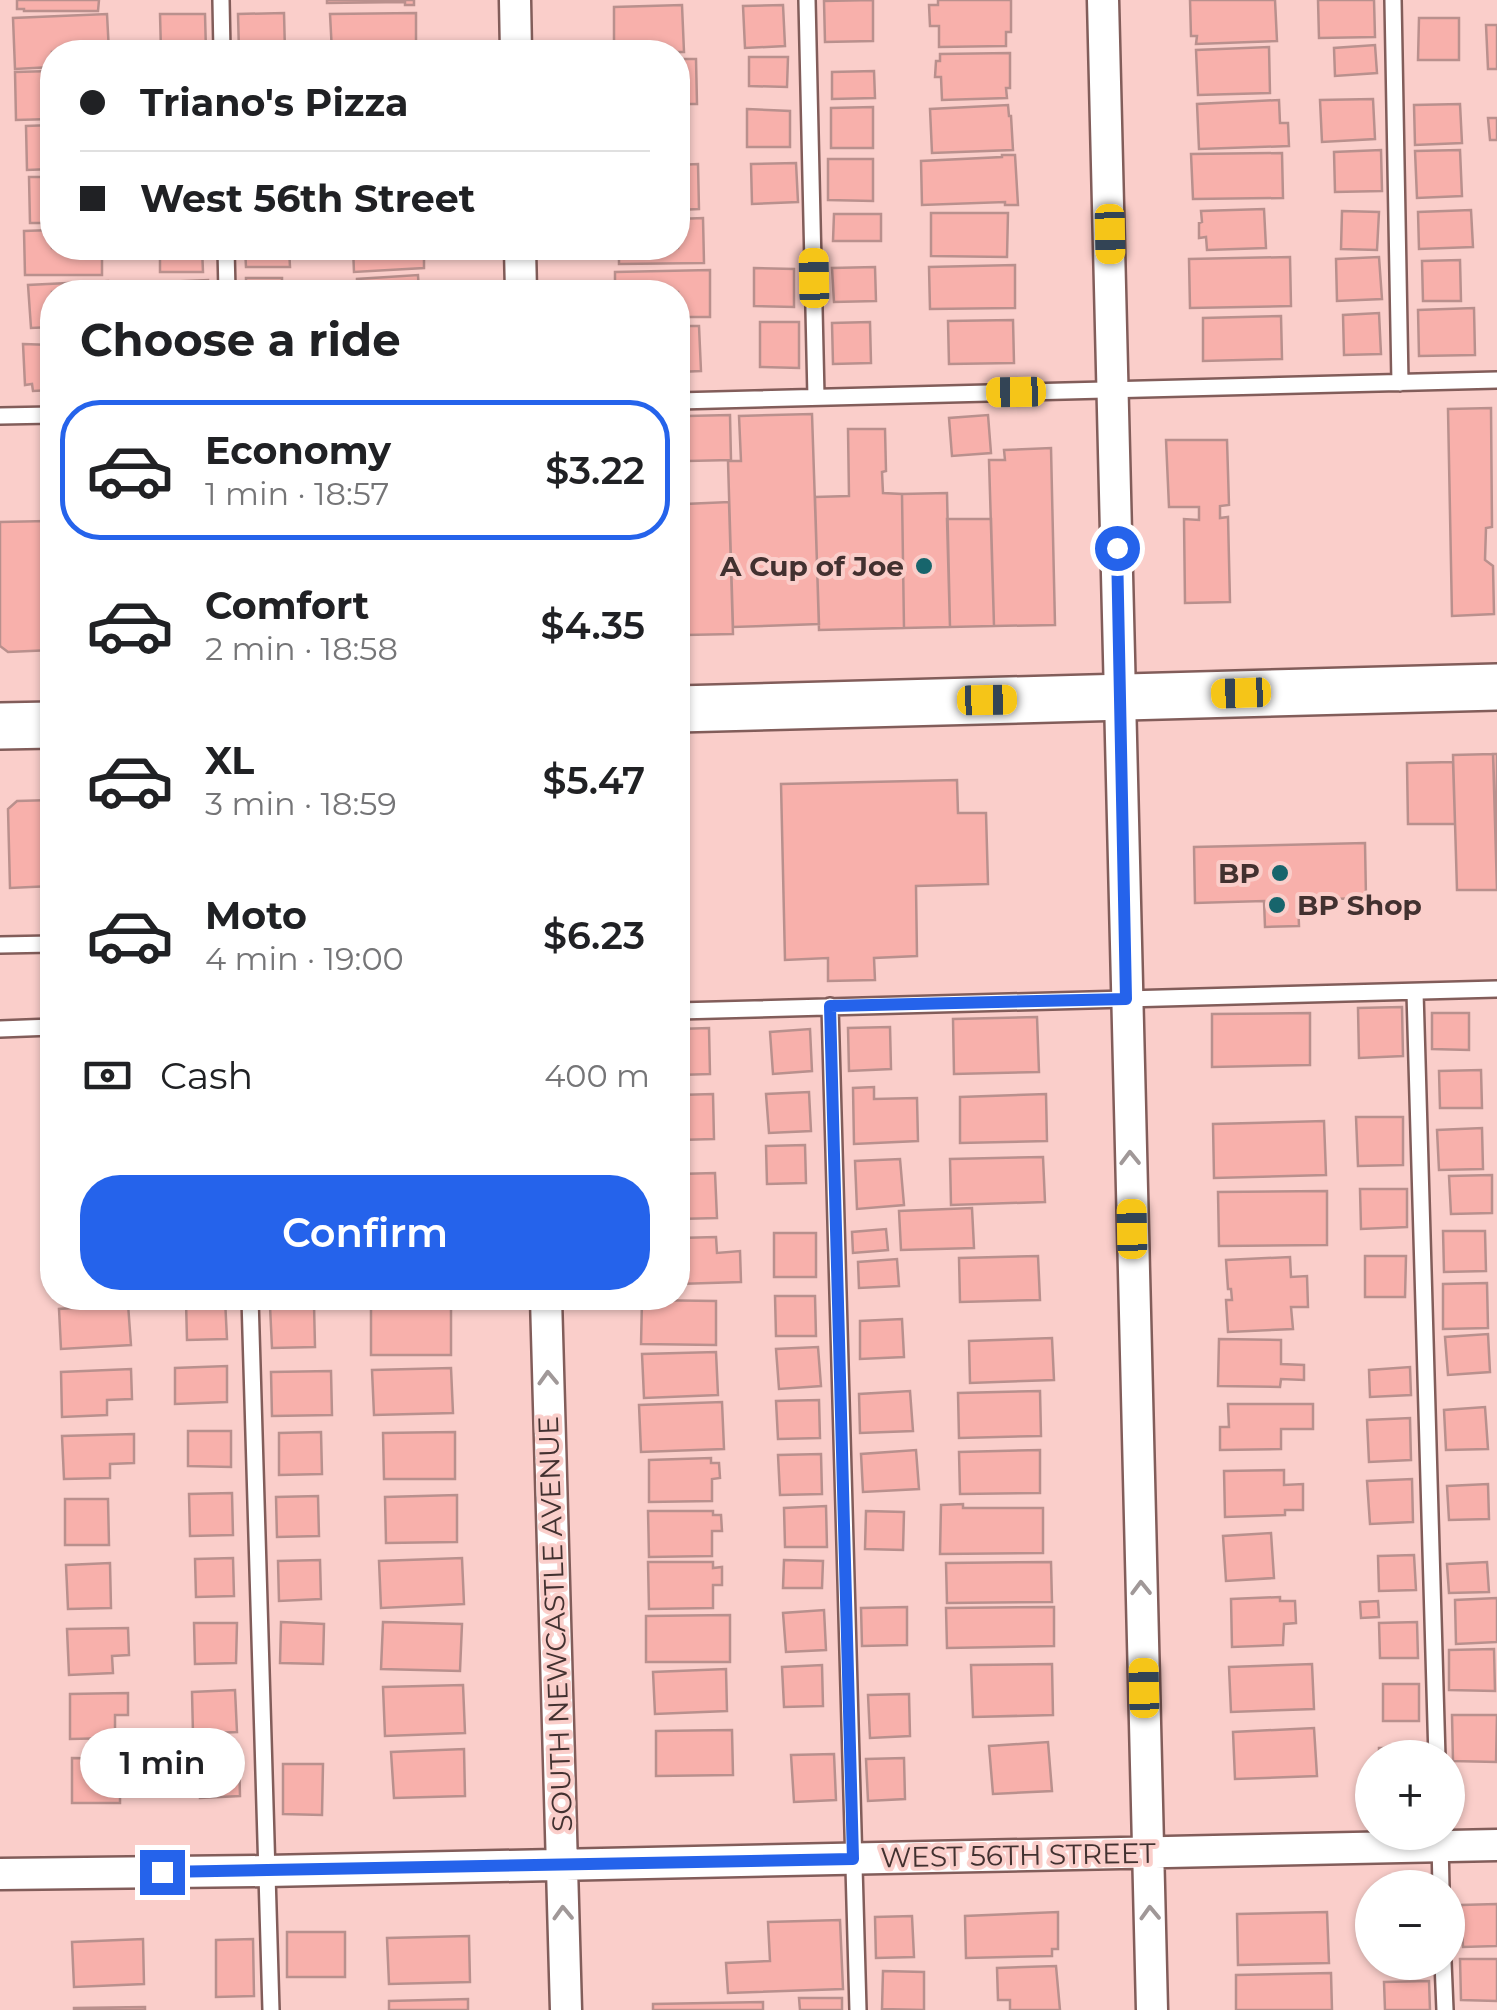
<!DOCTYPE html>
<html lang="en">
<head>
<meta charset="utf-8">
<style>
	:root { --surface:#fff; --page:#f6f6f6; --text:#202124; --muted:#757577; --line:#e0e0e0; --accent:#2563eb }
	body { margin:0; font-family:Montserrat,sans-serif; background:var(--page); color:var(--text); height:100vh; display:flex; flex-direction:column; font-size:38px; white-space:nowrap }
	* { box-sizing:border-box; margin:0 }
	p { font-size:32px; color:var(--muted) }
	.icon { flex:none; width:55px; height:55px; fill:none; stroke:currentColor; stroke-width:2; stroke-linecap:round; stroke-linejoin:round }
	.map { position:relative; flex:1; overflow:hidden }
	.side { position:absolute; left:40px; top:280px; width:650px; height:1030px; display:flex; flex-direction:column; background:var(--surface); border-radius:40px; box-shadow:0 2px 8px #0004 }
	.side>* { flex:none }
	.top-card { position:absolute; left:40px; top:40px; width:650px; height:220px; border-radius:40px; box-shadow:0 2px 8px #0004; display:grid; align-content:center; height:220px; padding:0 40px; background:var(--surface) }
	.buttons { position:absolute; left:1355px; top:1740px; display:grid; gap:20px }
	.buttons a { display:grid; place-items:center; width:110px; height:110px; border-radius:50%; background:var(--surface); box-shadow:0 2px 8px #0004; font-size:50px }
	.end { position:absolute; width:45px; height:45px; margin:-22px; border:12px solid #2563eb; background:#fff; box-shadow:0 0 0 5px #fff }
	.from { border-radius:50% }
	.bubble { position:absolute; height:70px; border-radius:35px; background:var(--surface); box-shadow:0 2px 8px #0004; font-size:32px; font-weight:600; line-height:70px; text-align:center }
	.car { position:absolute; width:30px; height:60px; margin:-30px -15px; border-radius:12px; box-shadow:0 0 8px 2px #0007; background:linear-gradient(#f5c518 24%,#345 0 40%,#f5c518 0 76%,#345 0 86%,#f5c518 0) }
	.top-card b { display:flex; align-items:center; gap:35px; height:95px; font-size:38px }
	.top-card b+b { border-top:2px solid var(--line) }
	.top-card i { width:25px; height:25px; background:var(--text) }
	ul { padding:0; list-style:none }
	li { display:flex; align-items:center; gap:30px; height:140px; margin:0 20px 15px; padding:0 20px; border:5px solid transparent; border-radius:40px }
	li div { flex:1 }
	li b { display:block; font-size:38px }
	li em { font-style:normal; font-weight:600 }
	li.active { border-color:var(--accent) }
	li>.icon { width:90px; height:90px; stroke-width:1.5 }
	h2 { padding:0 40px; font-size:45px; line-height:120px }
	.pay { display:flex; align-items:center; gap:25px; height:110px; padding:0 40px; font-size:38px }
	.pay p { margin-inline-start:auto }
	.action { display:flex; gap:20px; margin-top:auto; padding:20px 40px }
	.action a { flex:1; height:115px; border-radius:40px; background:var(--accent); color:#fff; font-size:40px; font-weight:600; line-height:115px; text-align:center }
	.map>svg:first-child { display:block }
	.building { fill:#f8b0ab; stroke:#b9908d; stroke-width:2.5 }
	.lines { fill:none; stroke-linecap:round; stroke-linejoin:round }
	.lane-casing { stroke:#825d5a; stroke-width:20 }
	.street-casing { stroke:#825d5a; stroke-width:35 }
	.secondary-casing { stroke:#825d5a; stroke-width:50 }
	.lane { stroke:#fff; stroke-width:15 }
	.street { stroke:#fff; stroke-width:30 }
	.secondary { stroke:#fff; stroke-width:45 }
	.oneway { stroke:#a09898 }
	.route { stroke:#2563eb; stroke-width:12 }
	.poi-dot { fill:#17656c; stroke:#faceca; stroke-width:4 }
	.labels { text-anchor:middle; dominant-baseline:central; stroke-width:8; stroke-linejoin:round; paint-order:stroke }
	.poi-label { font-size:28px; font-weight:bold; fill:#423130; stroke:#faceca; text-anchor:end }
	.street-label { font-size:28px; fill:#423130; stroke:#faceca }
</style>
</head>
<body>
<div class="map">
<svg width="1497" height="2010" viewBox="0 0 1497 2010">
	<rect width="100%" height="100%" fill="#faceca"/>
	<path class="building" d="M17,0h82l-1,11h-74v-2h-7z
		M327,0h87v5h-9v-3l-78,1z
		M873,0v41l-48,1 -1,-41z
		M938,0h73v32h-5v14l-67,1v-21h-9l-1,-21h9z
		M1190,0h85l2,41 -81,3 1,-8h-6z
		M1318,0h56l1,37 -56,1z
		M682,5l2,47h-70v-45z
		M783,5l2,41 -40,2 -2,-42z
		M284,13l1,39h-46l-1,-38z
		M416,13v39h-84l-2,-38z
		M107,14l2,38h-57v15l-37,2 -2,-51z
		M160,14h45l1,38h-45z
		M1419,18h40v42h-41z
		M1486,25h11v44h-9z
		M1375,45l2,28 -42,3 -1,-28z
		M1269,47l1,46 -72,2 -2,-45z
		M1010,53v35h-4l1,10 -65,2 -1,-23h-6l1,-16h4v-7z
		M749,57h39l-1,30 -38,-1z
		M678,59h18l1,45h-19z
		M52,71v48l-36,1 -1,-48z
		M874,71l1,27 -43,1v-27z
		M1373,99l2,40 -53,3 -2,-42z
		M1279,100l1,23h8l1,23 -90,3 -2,-45z
		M1460,104l2,39 -47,2 -1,-40z
		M1008,105l1,11h2l2,34 -81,3 -2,-44z
		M873,107v41h-42v-40z
		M747,109l43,2v36h-43z
		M680,112l1,45 -3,1v-45z
		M1488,118h9v22h-7z
		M52,125v44l-25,1 -1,-44z
		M1381,150l1,41 -47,1 -1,-40z
		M1460,150l2,46 -45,2 -2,-47z
		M1282,153l1,45 -90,1 -2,-45z
		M1002,155h13l3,50h-13v-3l-83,3 -1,-44 81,-4z
		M828,159h45v42l-45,-1z
		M796,163l2,39 -46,2 -1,-40z
		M698,164l1,45 -21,1v-45z
		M29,177h23v46h-22z
		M1264,209l2,39 -59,2 -1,-13 -7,1v-15l3,-1 -1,-11z
		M1471,210l2,37 -54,2 -1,-37z
		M1342,211l37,1 -2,38 -36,-1z
		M931,213h77l-1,44 -76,-1z
		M834,214h47v27h-48z
		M703,218l1,45 -85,1v-16h59v-29z
		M52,230v18h50v27h-77l-1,-44z
		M160,248h42l1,24h-43z
		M245,248h44l1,19h-44z
		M353,248h71v20l-70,4z
		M1290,257l1,49 -101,2 -1,-49z
		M1379,257l3,42 -45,2 -1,-42z
		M1460,260l1,41h-38l-1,-40z
		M1015,265v43l-85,1 -1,-42z
		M875,267l1,34 -42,1 -2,-34z
		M754,268l40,1v38l-40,-1z
		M710,270v47h-32v-25h-63v-20z
		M418,275l1,17h-62v-13z
		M246,278h36v14h-36z
		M208,280v12h-44v-10z
		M108,281l1,11h-57v35l-21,1 -3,-43z
		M1474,308l1,47 -56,1 -1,-46z
		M1379,313l2,41 -37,1 -1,-40z
		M1281,316l1,43 -79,2v-43z
		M1013,320l1,43 -65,1 -1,-43z
		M760,322h39v46l-39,-1z
		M870,322l1,41 -38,1 -1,-41z
		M678,326h21l2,45 -23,1z
		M23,344l29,1v45l-19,1 -1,-7 -7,1z
		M1491,408l1,119 -6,1 -1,32 8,6 1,48 -42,2 -4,-207z
		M812,414l7,210 -86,3 -5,-166h13l-2,-45z
		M730,415l1,45 -43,1 -1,-45z
		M988,415l3,38 -39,3 -3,-38z
		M848,429h37l1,42 -4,1 1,21 19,1 2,134 -85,2 -4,-133 34,-1z
		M1166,440h61l2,65 -9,1v12l8,-1 2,85 -45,1 -1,-84 15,1v-13h-30z
		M1051,448l4,177 -61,1 -5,-166h16l-1,-10z
		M678,492v39h4l4,104h-8z
		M947,493l3,134 -46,1 -2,-134z
		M729,502l4,132 -47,1 -4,-104h3v-27z
		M947,519h44l3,107 -44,1z
		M47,521l1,43h4v86l-44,2 -8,-6v-124z
		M1493,754h4v101z
		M1493,754l4,136h-40l-4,-135z
		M1453,762l2,62h-47l-1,-61z
		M957,780l1,33h28l2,71 -72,2 1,70 -43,2 1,22 -47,1v-23l-43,2 -4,-176z
		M52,800v86l-42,2 -2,-79 9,-8z
		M1365,843l1,55 -68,2 1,26 -34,1 -1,-26 -69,2 -1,-56z
		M1402,1007l1,49 -44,2 -1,-50z
		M1310,1013v52l-98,2v-53z
		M1432,1013h37v37l-37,-1z
		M1037,1017l2,55 -85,2 -1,-55z
		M890,1027l1,42 -42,2 -1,-43z
		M709,1028l1,46 -32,1v-46z
		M810,1029l2,42 -39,3 -3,-42z
		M1481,1070l1,38h-42l-1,-37z
		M874,1087v12l43,-1 1,43 -64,3 -1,-56z
		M809,1092l2,39 -42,2 -3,-39z
		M713,1094l1,45 -36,1v-45z
		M1046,1094l1,47 -87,2v-46z
		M1356,1117h47v48l-45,1z
		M1324,1121l2,54 -112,3 -1,-54z
		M1482,1128l1,41 -44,1 -2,-40z
		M805,1145l1,38 -39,1 -1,-38z
		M1043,1157l2,45 -94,3 -1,-46z
		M900,1159l4,46 -47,4 -2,-48z
		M715,1173l2,45 -39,1v-45z
		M1492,1175v38l-41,1 -2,-38z
		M1360,1189h47v38l-46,2z
		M1327,1191v54l-108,1 -1,-54z
		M972,1208l2,40 -73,2 -2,-39z
		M886,1229l2,21 -35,3 -1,-21z
		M1443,1231h42l1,40 -42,1z
		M774,1233h42v44h-42z
		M716,1237l1,16 23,-2 1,31 -63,2v-46z
		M1038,1256l2,44 -80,2 -1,-44z
		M1365,1256h41l-1,41h-40z
		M1290,1257l1,20 16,-1 1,31h-17l2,22 -65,3 -2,-32h6l-1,-11h-3l-2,-29z
		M897,1259l2,27 -40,2 -1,-26z
		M1487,1283l1,45 -45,1v-45z
		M775,1296h40l1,40h-40z
		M225,1299l2,40 -40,1 -1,-38z
		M642,1300l74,1v44l-75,-1z
		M128,1304l3,41 -70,4 -2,-40z
		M314,1305l1,42 -43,1 -2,-42z
		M371,1306l80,1v48h-80z
		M902,1319l2,38 -44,2v-38z
		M1488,1334l2,38 -42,3 -3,-38z
		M1052,1338l2,42 -84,3 -1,-42z
		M1219,1339l62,1v24l23,1v15l-23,-1 -1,8 -62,-1z
		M818,1347l3,39 -42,3 -3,-40z
		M716,1352l2,43 -74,3 -2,-44z
		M227,1366v36l-52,2v-36z
		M1410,1367l1,28 -41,2 -1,-27z
		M451,1368l2,45 -79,2 -2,-45z
		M131,1369l1,30 -25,1v15l-45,2 -1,-45z
		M331,1371l1,44 -60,1 -1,-44z
		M910,1391l3,40 -53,2 -1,-39z
		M1040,1391l1,45 -82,2 -1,-45z
		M819,1400l1,38 -42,1 -2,-38z
		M722,1402l2,47 -83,3 -2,-47z
		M1228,1404h85v25h-32v20l-61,1v-23h9z
		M1485,1407l3,42 -42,1 -2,-40z
		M1410,1418l1,42 -42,2 -2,-42z
		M188,1431h43v36l-43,-1z
		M321,1432l1,42 -43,1v-42z
		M455,1432v47h-71l-1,-46z
		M134,1434v29l-24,1v14l-46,1 -2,-43z
		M916,1450l3,39 -56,3 -2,-38z
		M1040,1450v43l-80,1 -1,-42z
		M821,1454l1,40 -42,1 -2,-40z
		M711,1458v5h8l1,15 -8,1v22l-63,1v-42z
		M1284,1470v15l19,-1v26h-18v5l-60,2 -1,-46z
		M1412,1479l1,43 -43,2 -3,-43z
		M1488,1484l1,35 -40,1 -2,-34z
		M232,1493l1,42 -43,1 -1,-42z
		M457,1495v47l-71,1 -1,-46z
		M318,1496l1,40 -42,1 -1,-40z
		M65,1499h43l1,46h-44z
		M963,1504v4h80v45l-103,1 1,-49z
		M826,1506l1,41h-42l-1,-39z
		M648,1511h65v4h8l1,16h-10v25l-63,1z
		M866,1511l38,1 -1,38 -38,-1z
		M1271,1533l3,45 -48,3 -3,-45z
		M1414,1555l2,35 -37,1 -1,-35z
		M233,1558l1,38 -38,1 -1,-38z
		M462,1558l2,46 -83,4 -2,-47z
		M320,1560l1,39 -42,2 -1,-40z
		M784,1560l39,1 -1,27h-39z
		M648,1562h65v6l9,-1v18h-9v23l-64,1z
		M1051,1562l1,40 -105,1 -1,-40z
		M1487,1562l2,30 -40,1 -2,-29z
		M110,1563l1,45 -43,1 -2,-44z
		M1280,1597v4h15l1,22 -12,1 -1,21 -51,2 -1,-48z
		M1497,1598v44l-41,2 -1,-44z
		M1378,1601l1,16 -18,1 -1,-16z
		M907,1607v38l-45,1 -1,-38z
		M1054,1607v39l-107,2 -1,-40z
		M824,1610l2,40 -40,2 -3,-39z
		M730,1615v47h-84v-46z
		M281,1622l43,2 -1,40 -43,-1z
		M383,1622l79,2 -2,47 -79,-2z
		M1417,1622l1,36h-38l-1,-35z
		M194,1623h43l-1,40 -41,1z
		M128,1628l1,27 -17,1 1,17 -44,2 -2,-46z
		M1494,1649l1,42 -46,-1v-40z
		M1052,1664l1,51 -80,2 -2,-52z
		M1312,1664l2,45 -83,3 -2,-45z
		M822,1665l1,41 -39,1 -2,-40z
		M726,1669l1,42 -72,3 -2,-42z
		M1383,1684h36v37h-36z
		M463,1685l2,48 -80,3 -2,-49z
		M235,1690l2,42 -44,2 -1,-42z
		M128,1693v22h-13v23l-45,1v-45z
		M909,1694l1,42 -40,2 -2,-43z
		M1452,1715h45l-1,47 -43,-1z
		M1314,1728l3,48 -82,3 -2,-47z
		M732,1730l1,45 -77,1v-45z
		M1048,1742l4,49 -59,3 -4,-48z
		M1379,1748h44v10h-44z
		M464,1749l1,47 -71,2 -3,-46z
		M239,1753l1,43 -40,2 -1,-44z
		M834,1754l2,46 -42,2 -3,-47z
		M72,1758l67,1v29h-19v15h-48z
		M904,1758l1,41 -37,2 -2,-42z
		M283,1764h40l-1,51 -39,-1z
		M1497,1904v42l-34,1 -2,-42z
		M1058,1912v37h-6v7l-86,2 -1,-42z
		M1327,1912l2,51 -91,2 -1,-51z
		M912,1916l2,41 -38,1 -1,-41z
		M840,1920l3,69 -115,4 -2,-30 44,-2 -2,-39z
		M287,1932h58v45h-58z
		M469,1936l1,46 -81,2 -2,-46z
		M143,1939l1,45 -70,3 -2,-45z
		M253,1939l1,57 -38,1v-57z
		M1460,1959h37v42l-36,-1z
		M1056,1966l4,44h-50v-10h-12l-1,-32z
		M883,1971l41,1v38l-42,-1z
		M1331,1973l1,37h-96v-35z
		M1429,1981l1,29h-45l-1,-28z
		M799,1998h43v12h-42z
		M468,1999v11h-79v-9z
		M763,2002v8h-110v-6z
		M145,2007v3h-71v-2z"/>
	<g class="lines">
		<defs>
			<path id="lane" d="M221,0l1,52
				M807,0l9,397
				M1393,0l7,383
				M226,248l1,44
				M678,401l819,-21
				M0,416l52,-1
				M0,945l52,-1
				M1415,992l22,766
				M830,1006l28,1004
				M678,1011l819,-22
				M0,1029l52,-2
				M250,1298l21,712
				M1440,1841l1,47
				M1443,1962l2,48"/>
			<path id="street" d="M515,0l1,52
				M1103,0l49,2010
				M520,248l1,44
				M546,1298l20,712
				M0,1874l267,-3 1230,-26"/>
			<path id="secondary" d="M678,709l819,-22
				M0,726l52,-1"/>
		</defs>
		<use href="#lane" class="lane-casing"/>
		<use href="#street" class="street-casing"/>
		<use href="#secondary" class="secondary-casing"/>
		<use href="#lane" class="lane"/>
		<use href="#street" class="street"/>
		<use href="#secondary" class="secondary"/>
	</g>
	<defs><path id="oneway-chevron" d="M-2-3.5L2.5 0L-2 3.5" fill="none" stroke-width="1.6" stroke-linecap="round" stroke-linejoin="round" transform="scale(2.5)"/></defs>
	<g class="oneway">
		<use href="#oneway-chevron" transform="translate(1130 1158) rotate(-91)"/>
		<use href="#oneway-chevron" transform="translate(548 1378) rotate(-92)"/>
		<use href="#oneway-chevron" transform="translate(1141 1588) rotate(-91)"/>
		<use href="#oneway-chevron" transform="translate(563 1913) rotate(-92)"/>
		<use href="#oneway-chevron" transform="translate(1150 1913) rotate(-92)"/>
	</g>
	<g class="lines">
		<path class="route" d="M162,1872l691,-13 -23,-853 296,-7 -9,-451"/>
	</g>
	<g class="poi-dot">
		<circle cx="924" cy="566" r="10"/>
		<circle cx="1280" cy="873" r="10"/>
		<circle cx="1277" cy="905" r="10"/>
	</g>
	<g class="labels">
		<g class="poi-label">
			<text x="904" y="566">A Cup of Joe</text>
			<text x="1260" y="873">BP</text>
			<text x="1297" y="905" text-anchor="start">BP Shop</text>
		</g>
		<g class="street-label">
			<text transform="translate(555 1624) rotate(-92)">SOUTH NEWCASTLE AVENUE</text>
			<text transform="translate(1018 1855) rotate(-1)">WEST 56TH STREET</text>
		</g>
	</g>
</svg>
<div class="buttons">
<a>+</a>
<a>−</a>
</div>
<i class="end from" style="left:1117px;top:548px"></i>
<i class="end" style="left:162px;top:1872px"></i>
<div class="bubble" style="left:80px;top:1728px;width:165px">1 min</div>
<i class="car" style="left:1110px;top:234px;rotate:179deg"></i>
<i class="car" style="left:814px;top:278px;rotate:359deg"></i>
<i class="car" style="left:1016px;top:392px;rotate:269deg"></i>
<i class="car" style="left:1241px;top:693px;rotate:268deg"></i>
<i class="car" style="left:987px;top:700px;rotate:89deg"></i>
<i class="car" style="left:1132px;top:1229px;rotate:359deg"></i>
<i class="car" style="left:1144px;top:1688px;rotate:359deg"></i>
<div class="top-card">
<b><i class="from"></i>Triano's Pizza</b>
<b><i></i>West 56th Street</b>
</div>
<section class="side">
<h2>Choose a ride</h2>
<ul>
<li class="active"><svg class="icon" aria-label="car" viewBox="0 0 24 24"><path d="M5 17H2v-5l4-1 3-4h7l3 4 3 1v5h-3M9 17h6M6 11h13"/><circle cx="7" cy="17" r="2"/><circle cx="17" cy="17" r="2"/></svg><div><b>Economy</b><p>1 min · 18:57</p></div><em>$3.22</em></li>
<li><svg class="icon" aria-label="car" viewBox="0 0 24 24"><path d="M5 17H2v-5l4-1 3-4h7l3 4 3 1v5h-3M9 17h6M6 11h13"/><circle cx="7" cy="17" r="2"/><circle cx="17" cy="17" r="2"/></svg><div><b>Comfort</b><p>2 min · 18:58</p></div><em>$4.35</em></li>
<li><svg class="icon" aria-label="car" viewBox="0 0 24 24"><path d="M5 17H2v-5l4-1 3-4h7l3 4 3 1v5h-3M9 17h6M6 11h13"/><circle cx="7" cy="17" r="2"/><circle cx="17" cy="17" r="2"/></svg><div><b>XL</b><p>3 min · 18:59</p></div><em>$5.47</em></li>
<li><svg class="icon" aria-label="car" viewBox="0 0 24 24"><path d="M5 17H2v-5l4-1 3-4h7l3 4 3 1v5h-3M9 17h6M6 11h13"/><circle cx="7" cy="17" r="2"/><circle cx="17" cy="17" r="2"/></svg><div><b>Moto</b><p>4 min · 19:00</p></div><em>$6.23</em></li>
</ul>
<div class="pay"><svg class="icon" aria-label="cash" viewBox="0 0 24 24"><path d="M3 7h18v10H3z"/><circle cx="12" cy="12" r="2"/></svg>Cash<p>400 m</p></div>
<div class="action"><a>Confirm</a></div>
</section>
</div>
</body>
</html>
